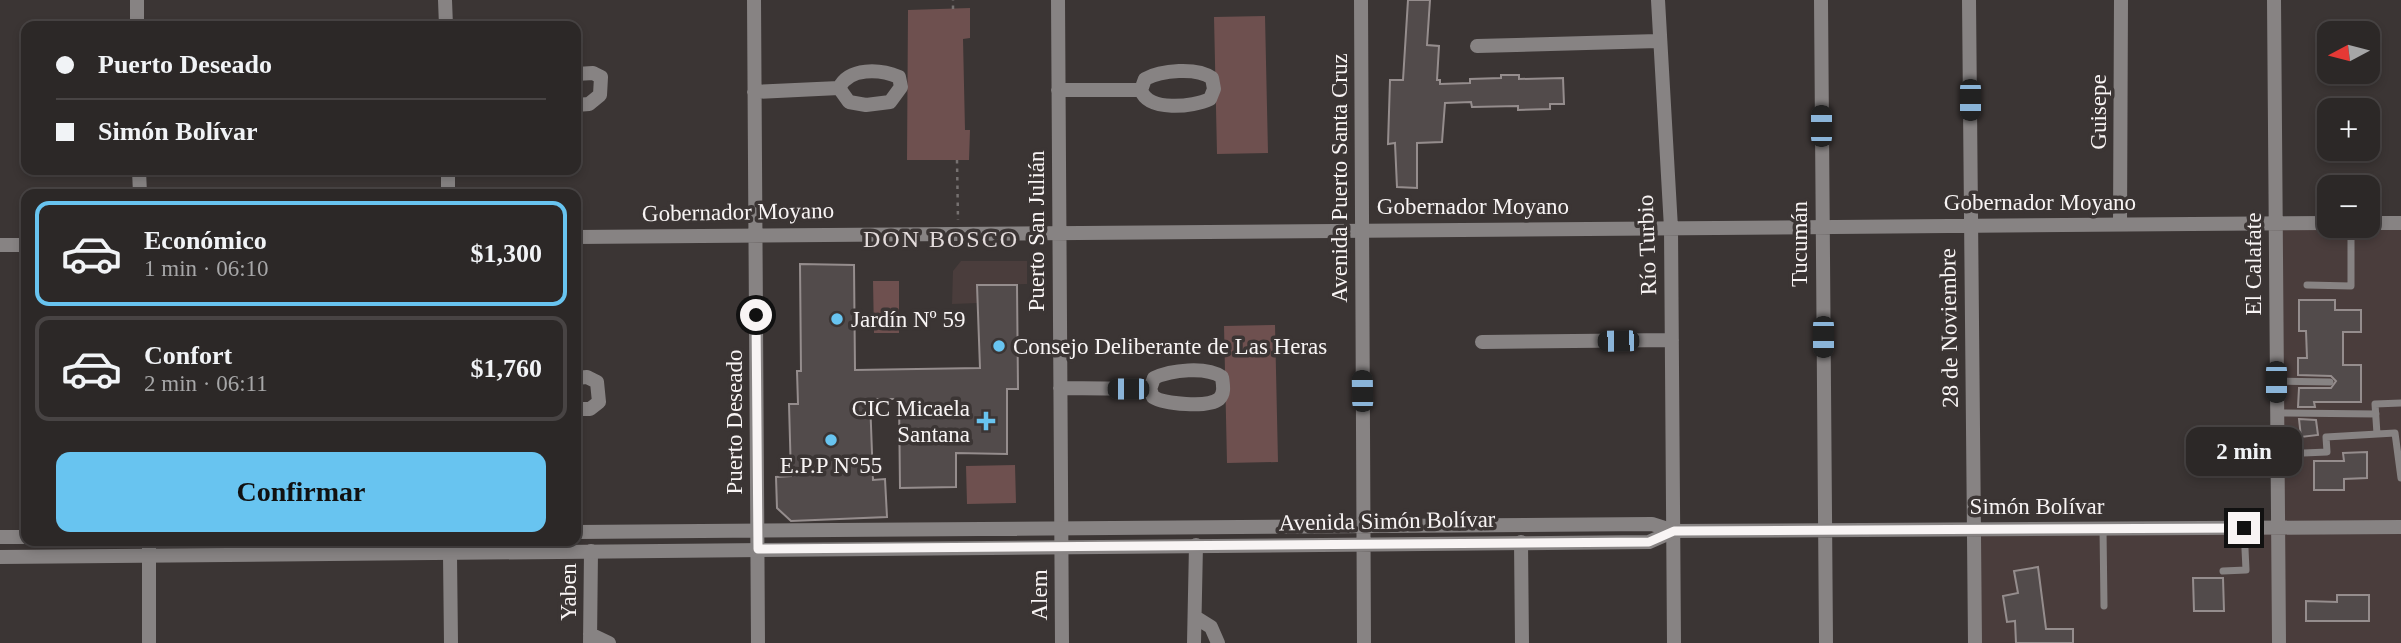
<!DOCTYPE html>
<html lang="es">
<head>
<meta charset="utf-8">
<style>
	:root { --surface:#2c2827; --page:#383433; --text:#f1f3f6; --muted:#a6a6a7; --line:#484444; --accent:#68c4f0 }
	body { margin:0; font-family:"Times New Roman",serif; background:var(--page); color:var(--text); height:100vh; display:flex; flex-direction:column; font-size:26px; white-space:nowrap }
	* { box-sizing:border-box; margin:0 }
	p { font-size:23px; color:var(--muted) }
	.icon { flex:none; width:38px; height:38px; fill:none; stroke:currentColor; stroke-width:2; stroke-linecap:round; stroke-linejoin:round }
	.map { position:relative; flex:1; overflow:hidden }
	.drawer { position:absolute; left:21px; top:189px; width:560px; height:357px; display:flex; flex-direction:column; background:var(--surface); border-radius:14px; box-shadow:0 4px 10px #0003,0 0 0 2px var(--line) }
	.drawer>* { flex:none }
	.top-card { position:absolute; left:21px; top:21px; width:560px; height:154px; border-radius:14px; box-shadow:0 4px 10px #0003,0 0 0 2px var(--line); display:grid; align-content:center; height:154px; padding:0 35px; background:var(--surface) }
	.needle { width:46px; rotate:263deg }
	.fabs { position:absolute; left:2317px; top:21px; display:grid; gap:14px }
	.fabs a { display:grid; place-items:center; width:63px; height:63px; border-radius:14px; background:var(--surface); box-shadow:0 4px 10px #0003,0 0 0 2px var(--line); font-size:35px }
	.end { position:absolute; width:32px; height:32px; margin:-16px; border:9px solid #f8f4f4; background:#111; box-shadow:0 0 0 4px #111 }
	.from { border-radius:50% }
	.bubble { position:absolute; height:49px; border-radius:14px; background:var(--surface); box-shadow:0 4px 10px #0003,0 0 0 2px var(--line); font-size:23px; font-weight:800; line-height:49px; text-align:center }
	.car { position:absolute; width:21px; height:42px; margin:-21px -10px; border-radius:9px; box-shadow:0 0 5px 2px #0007; background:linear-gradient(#222 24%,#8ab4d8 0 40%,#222 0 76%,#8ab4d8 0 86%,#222 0) }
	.top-card b { display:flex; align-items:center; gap:24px; height:66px; font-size:26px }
	.top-card b+b { border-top:2px solid var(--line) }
	.top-card i { width:18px; height:18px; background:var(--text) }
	ul { padding:12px 0 0; list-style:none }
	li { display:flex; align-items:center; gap:21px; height:105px; margin:0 14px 10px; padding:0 21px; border:4px solid var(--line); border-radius:14px }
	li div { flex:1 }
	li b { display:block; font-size:26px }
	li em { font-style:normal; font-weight:800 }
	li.current { border-color:var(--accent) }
	li>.icon { width:63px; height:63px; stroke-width:1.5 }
	.primary-button { display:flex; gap:14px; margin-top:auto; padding:14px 35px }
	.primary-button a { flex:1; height:80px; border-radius:14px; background:var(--accent); color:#111; font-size:28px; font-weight:800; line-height:80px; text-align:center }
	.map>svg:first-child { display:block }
	.built { fill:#4a3d3c }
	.green { fill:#6e504f }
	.building { fill:#524b4b; stroke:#958d8d; stroke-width:2 }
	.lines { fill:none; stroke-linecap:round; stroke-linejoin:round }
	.path { stroke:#767170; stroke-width:2.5; stroke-dasharray:3.5 5; stroke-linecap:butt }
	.service { stroke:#878383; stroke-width:7 }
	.minor { stroke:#878383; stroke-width:14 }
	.tertiary { stroke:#878383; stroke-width:14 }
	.route { stroke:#f8f4f4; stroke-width:9 }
	.poi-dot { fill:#68c4f0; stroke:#3b3534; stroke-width:2.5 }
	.labels { text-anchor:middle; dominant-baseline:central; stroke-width:7; stroke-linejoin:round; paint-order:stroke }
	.street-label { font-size:23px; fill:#f8f4f4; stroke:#3b3534 }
	.poi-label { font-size:23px; fill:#f8f4f4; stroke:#3b3534; text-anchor:start }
	.neighbourhood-label { font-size:24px; letter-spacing:2px; fill:#e3dbdb; stroke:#3b3534 }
</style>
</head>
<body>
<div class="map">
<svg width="2401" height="643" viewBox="0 0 2401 643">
	<rect width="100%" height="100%" fill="#3b3534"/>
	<path class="built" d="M2275,223l93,3 33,-3v420h-426l-1,-113 303,-2z
		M961,261h66v23l-49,1v18l-26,1 1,-33z"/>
	<path class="green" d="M970,8v30l-7,1 2,91h5l-1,30h-62l1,-150z
		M1265,16l3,137 -51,1 -3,-137z
		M873,281h26v52h-25z
		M1275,325l3,137 -51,1 -3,-137z
		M1015,465l1,38 -49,1 -1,-38z"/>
	<path class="building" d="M1408,0h22l-3,45 12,1 -2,34h3v4l30,-1v-4l31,-1v-3h18v4l44,-1 1,26h-14v5l-32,1v-4l-46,1 -1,-5 -26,1 -3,39 -25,1v45l-20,-1 -2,-44 -7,1 2,-64h13z
		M800,264l54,1 1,105 125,-2 -3,-83h40l1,104h-11v65l-51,-1v34l-56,1 -1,-89h-29l3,81 12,-1 2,38 -96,4 -14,-13 -1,-31 15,-1 -2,-72h9l-1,-33h4z
		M2299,300h36v10h26v22h-18v33h18v37h-47l1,5h-17l1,-19h32l5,-7 -5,-5 -33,-1v-17h9l-1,-27h-7z
		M2299,419l17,1 2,15 -17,2z
		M2367,452v26l-23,1v11h-30v-29h30l-1,-8z
		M2038,567l8,62h27v14h-57l-1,-22 -8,1 -4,-26 15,-3 -4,-22z
		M2193,578h30l1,33h-30z
		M2337,595h32v26h-63v-20l31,1z"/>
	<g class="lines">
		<path class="path" d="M953,9v-9
			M957,160l1,60"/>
		<path class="service" d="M2307,285l44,1v-60
			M2276,381l54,1
			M2277,413l99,1
			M2377,434l-2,-30 26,-1
			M2277,454l50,-2 -1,-15 69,-4 6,45
			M2103,529l1,77
			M2223,571l23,-1 -2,-42"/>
		<path class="minor" d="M137,0v26
			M754,0l4,643
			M1058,0l4,643
			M1658,0l13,228 3,415
			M1821,0l5,643
			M1969,0l6,643
			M2274,0l5,643
			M1477,46l181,-5
			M576,74l17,-1 8,4 -1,18 -11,9 -13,1
			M1058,90h83c7,22 52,17 69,9l4,-10 -2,-11c-15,-11 -51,-8 -67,1l-4,11
			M754,92l85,-4 10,14 17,3 24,-3 11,-15 -2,-10c-19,-8 -50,-10 -60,11
			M139,170l1,24
			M2368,223h33
			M2120,224l1,-224
			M576,237l1753,-14
			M0,245h26
			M1482,342l190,-2
			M576,378l11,-1 10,5 2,20 -9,7h-14
			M1060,388l90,1 3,8c11,7 55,11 66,2 6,-6 4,-14 3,-22 -16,-11 -51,-7 -68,1l-4,11
			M1674,531l727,-4
			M149,541v102
			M1521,542l1,101
			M450,555l1,88
			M1195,617l16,10 7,16
			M590,634l19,9
			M590,643l1,-92
			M1194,643l2,-98"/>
		<path class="tertiary" d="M445,0l1,26
			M1361,0l3,643
			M448,170v24
			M576,532l1076,-8 22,7
			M0,537h26
			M0,557l1649,-15 25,-11"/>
	</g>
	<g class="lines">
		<path class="route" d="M756,315l2,234 891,-7 25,-11 570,-3"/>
	</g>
	<g class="poi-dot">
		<circle cx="837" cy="319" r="7"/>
		<circle cx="999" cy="346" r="7"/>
		<path d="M982.5 410.5h7v7h7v7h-7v7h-7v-7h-7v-7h7z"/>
		<circle cx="831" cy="440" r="7"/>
	</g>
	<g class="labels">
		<g class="street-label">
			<text transform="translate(2098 112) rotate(-90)">Guisepe</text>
			<text transform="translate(1339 178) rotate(-90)">Avenida Puerto Santa Cruz</text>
			<text x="2040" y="202">Gobernador Moyano</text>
			<text x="1473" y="206">Gobernador Moyano</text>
			<text transform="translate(738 212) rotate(-1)">Gobernador Moyano</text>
			<text transform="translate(1036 231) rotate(-90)">Puerto San Julián</text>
			<text transform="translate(1799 244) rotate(-90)">Tucumán</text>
			<text transform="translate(1647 245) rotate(-92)">Río Turbio</text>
			<text transform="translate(2253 264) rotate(-90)">El Calafate</text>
			<text transform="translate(1949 328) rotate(-91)">28 de Noviembre</text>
			<text transform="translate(734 422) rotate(-90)">Puerto Deseado</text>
			<text x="2037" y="506">Simón Bolívar</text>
			<text transform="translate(1387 521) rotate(-1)">Avenida Simón Bolívar</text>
			<text transform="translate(568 592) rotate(-90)">Yaben</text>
			<text transform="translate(1039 595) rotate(-90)">Alem</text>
		</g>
		<g class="poi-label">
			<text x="851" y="319">Jardín Nº 59</text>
			<text x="1013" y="346">Consejo Deliberante de Las Heras</text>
			<text x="970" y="408" text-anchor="end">CIC Micaela<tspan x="970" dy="26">Santana</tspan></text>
			<text x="831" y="465" text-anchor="middle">E.P.P N°55</text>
		</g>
		<g class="neighbourhood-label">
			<text x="941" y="239">DON BOSCO</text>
		</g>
	</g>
</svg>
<div class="fabs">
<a><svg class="needle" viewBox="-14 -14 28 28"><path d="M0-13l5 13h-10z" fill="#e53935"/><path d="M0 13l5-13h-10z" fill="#a6a6a7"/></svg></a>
<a>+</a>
<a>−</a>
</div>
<i class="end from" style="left:756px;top:315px"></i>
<i class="end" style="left:2244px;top:528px"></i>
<div class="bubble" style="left:2186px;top:427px;width:116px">2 min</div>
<i class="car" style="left:1970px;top:100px;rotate:180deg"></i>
<i class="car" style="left:1821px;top:126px;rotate:0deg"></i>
<i class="car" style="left:1823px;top:337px;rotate:180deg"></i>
<i class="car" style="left:1618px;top:341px;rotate:269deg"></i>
<i class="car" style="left:2276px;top:382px;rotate:180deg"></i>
<i class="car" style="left:1128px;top:389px;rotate:270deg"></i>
<i class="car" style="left:1362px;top:391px;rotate:359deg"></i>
<div class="top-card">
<b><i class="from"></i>Puerto Deseado</b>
<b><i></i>Simón Bolívar</b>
</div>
<section class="drawer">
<ul>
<li class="current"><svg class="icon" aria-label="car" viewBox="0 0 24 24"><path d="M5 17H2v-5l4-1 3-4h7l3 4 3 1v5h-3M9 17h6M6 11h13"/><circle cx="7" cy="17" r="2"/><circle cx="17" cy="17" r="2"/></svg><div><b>Económico</b><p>1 min · 06:10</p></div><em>$1,300</em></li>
<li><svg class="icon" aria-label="car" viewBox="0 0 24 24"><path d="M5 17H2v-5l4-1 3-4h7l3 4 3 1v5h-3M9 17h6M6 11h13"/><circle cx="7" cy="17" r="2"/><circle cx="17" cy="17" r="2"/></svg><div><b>Confort</b><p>2 min · 06:11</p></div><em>$1,760</em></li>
</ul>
<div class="primary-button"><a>Confirmar</a></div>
</section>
</div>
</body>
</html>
